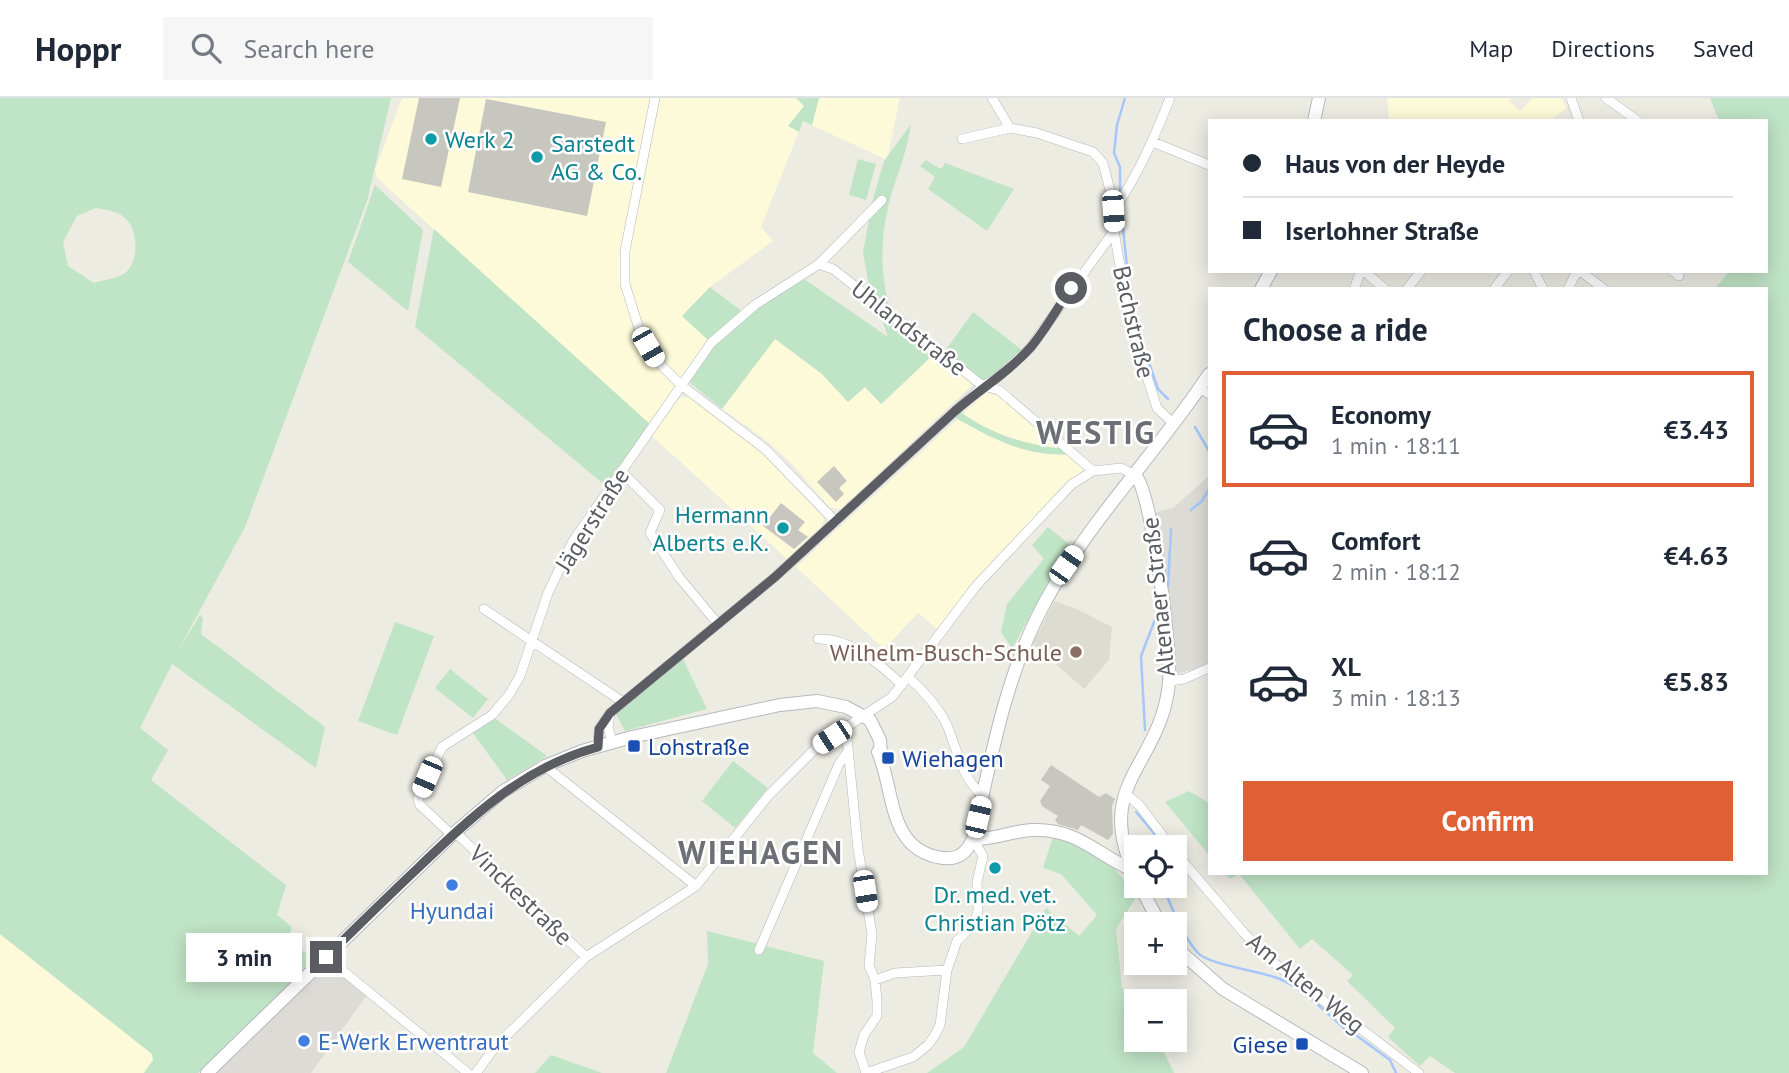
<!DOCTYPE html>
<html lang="en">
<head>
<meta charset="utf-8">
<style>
	:root { --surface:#fff; --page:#f6f6f7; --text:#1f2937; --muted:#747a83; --line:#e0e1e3; --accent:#e06036 }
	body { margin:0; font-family:"PT Sans",sans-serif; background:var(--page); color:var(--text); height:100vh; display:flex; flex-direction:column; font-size:26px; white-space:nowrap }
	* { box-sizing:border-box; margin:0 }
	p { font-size:23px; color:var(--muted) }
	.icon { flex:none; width:38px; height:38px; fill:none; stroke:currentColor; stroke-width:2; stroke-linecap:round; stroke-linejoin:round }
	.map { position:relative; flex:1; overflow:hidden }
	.drawer { position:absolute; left:1208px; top:189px; width:560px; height:588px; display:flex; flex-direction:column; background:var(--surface); border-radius:0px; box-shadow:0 4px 18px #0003 }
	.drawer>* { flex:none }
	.top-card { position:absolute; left:1208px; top:21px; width:560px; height:154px; border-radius:0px; box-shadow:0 4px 18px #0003; display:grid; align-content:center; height:154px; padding:0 35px; background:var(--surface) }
	.fabs { position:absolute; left:1124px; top:737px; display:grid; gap:14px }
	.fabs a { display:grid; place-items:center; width:63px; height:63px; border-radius:0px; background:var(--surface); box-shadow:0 4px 18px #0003; font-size:35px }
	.end { position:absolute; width:32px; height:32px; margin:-16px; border:9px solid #5b5d63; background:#fff; box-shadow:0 0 0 4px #fff }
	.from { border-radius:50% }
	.bubble { position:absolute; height:49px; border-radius:0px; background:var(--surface); box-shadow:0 4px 18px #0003; font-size:23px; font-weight:700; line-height:49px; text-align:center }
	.car { position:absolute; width:21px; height:42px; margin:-21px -10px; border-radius:9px; box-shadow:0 0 5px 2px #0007; background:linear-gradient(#fff 24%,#345 0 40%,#fff 0 76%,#345 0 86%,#fff 0) }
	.top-card b { display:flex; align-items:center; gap:24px; height:66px; font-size:26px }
	.top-card b+b { border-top:2px solid var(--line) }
	.top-card i { width:18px; height:18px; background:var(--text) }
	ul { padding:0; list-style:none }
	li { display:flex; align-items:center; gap:21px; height:116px; margin:0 14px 10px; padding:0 21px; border:4px solid transparent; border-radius:0px }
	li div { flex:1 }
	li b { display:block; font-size:26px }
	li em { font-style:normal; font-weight:700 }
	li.active { border-color:var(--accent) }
	li>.icon { width:63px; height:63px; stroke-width:1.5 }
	h2 { padding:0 35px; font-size:32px; line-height:84px }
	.primary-button { display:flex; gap:14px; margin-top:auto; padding:14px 35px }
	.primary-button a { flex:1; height:80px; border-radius:0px; background:var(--accent); color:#fff; font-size:28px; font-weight:700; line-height:80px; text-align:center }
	header { display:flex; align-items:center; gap:42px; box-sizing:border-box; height:98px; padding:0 35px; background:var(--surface); border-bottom:2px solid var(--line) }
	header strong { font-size:33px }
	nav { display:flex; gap:38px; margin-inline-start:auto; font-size:24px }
	.search { width:490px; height:63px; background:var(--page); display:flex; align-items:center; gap:18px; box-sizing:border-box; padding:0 24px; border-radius:0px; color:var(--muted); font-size:26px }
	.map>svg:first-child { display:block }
	.commercial { fill:#fcfad9 }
	.industrial { fill:#dcdbd5 }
	.education { fill:#dddcd1 }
	.green { fill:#c0e4c6; fill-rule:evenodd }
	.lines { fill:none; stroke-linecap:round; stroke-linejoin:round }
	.stream { stroke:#a5c7fb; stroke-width:2.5 }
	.building { fill:#c8c7bf }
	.street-casing { stroke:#b5b7bc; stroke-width:10 }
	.secondary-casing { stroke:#b6b8be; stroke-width:14 }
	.street { stroke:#fff; stroke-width:9 }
	.secondary { stroke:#fff; stroke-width:12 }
	.route { stroke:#5b5d63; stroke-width:9 }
	.culture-dot { fill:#0f9aa8; stroke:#fff; stroke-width:2.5 }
	.education-dot { fill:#8d6e63; stroke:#fff; stroke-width:2.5 }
	.transit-dot { fill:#1a4fb4; stroke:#fff; stroke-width:2.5 }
	.shop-dot { fill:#3f7fe0; stroke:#fff; stroke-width:2.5 }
	.labels { text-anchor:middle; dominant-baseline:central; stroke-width:5; stroke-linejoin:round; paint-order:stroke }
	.culture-label { font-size:24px; fill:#0d838f; stroke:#fff; text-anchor:start }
	.street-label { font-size:24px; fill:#5b5d63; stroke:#fff }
	.education-label { font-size:24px; fill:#785e54; stroke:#fff; text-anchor:end }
	.transit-label { font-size:24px; fill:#164399; stroke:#fff; text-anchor:start }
	.shop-label { font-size:24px; fill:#366cbe; stroke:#fff }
	.district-label { font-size:32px; font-weight:bold; letter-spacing:2px; fill:#6c6f75; stroke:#fff }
</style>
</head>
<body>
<header>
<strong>Hoppr</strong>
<div class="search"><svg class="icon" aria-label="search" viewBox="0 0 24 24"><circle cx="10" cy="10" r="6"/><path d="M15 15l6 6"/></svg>Search here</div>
<nav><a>Map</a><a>Directions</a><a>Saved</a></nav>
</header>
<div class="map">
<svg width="1789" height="975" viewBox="0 0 1789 975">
	<rect width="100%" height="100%" fill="#edece3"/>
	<path class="commercial" d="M402,0h498l-13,62 -84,-39 -42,106 12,14 -63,46 -28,29 27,25 -57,85 -275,-248 -2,-8z
		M1363,0h149l-3,3 11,10 13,-13h29l4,11 -16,12h-161l-2,-23z
		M775,240l47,36 26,28 17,-15 17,17 52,-50 38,28 -1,4 -130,123 -11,-1 -37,-43 -27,-25 -44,-31z
		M987,294l16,7 81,71 -15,12 -95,102 -37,45 -19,-16 -34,36 -88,-82z
		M689,299l66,49 69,72 -2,8 -35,33 -135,-123 27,-38z
		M0,836l152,120 1,6 -9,13h-144z"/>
	<path class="industrial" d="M1209,378v189l-32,9 -24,-161 20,-5z
		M327,865l40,32 -56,78h-94z"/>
	<path class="education" d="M1054,503l23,8 35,18 -3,33 -25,29 -51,-45z"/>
	<path class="green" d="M0,0h391l-24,103 -122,326 -66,122 21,-34 3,3 -2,16 124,93 -9,41 -144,-104 -32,64 28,22 -17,30 135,105 -9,30 15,12 -4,12 26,21 -116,113h-54l9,-13 -1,-6 -152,-120zM96,110c11,2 23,3 31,12 12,13 12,46 -5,55 -8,4 -20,5 -28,8l-26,-17 -5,-24 14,-26z
		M796,0h23l-7,27 -9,-4 -4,11 -11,-6 16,-20z
		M1710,0h79v975h-334l-25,-17 -10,10 -32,-29 7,-9 -48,-47 6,-6 -41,-36 -12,10 -61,-75 -9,5 -5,-6h541v-584h-51l14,-18h37v-150h-47z
		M911,26c-4,32 -18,58 -24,88 -7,32 -6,66 3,97l-20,-17 -7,-40 10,-53 11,-38z
		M858,61l18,5 -10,36 -17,-5z
		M926,62l15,9 4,-6 69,26 -27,42 -59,-42 7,-12 -15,-11z
		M375,87l48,45 -15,81 -60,-49z
		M434,131l218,197 -45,61 -192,-160z
		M804,181l84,58 -10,-29 56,46 -53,50 -16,-17 -17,15 -26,-28 -47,-35 -53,70 -33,-27c15,-42 78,-81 115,-103z
		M710,189l33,25 -34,29 -27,-25z
		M973,214l50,39 -28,25 -11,6 -39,-31z
		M959,313c33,24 67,34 107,38l5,5c-44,4 -80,-16 -117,-37z
		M1048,429l21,17 -57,105 -11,-17 6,-28 37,-45 -12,-14z
		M395,524l39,14 -37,99 -39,-14z
		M683,561l24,50 -82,22 -9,-17z
		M450,571l38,30 -15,19 -38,-30z
		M493,619l54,39 -40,24 -35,-48z
		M733,663l35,27 -33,40 -33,-27z
		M1189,693l20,12v52l-44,-53z
		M1054,736l53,25 30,37 -21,33 6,58 14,19v34h22l16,33h-247l37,-26 82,-139 33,28 18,-21 -36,-41 -18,-6z
		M707,833l117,30 -11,92 24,20h-171l42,-109z
		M551,957l51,18h-67z"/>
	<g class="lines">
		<path class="stream" d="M1120,94v-25l-6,-14 3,-28 8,-27
			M1122,120l8,78
			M1133,219l25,72 10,10
			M1195,329l14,24
			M1191,412l11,-9 7,-12
			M1168,488l3,-57
			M1145,632l-4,-74 15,-39
			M1136,714l22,26 4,9
			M1163,788c9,22 18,48 35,67 11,12 63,18 82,26 26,11 44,32 65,50
			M1353,935l37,27 6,13"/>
	</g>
	<path class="building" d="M419,0h41l-19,89 -39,-8z
		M486,1l120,23 -19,94 -119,-24z
		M834,368l13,15 -8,7 5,6 -8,8 -19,-20z
		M781,405l24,19 -7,8 10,7 -14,12 -31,-23z
		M1051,667l48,32 7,-4 9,6 -3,7 1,28 -5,6 -27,-15 -3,5 -20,-6 -3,-4 3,-4 -16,-10 -2,-5 10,-15 -9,-6z"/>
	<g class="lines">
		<defs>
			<path id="street" d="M655,0l-30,153v33l15,48 17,29 24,24 84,64 71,73
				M992,0l18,30
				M1571,0l8,23
				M1606,0l32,23
				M962,41l48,-11 27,5 56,19 10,11 9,35 2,33 16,93 27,84 17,16
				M1153,44l56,23
				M1113,113c25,-35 41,-73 57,-113
				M819,166l14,5 18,14 132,103 16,4 94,81
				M1364,173l21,18
				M1534,173l9,18
				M1580,173l24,18
				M1673,173l6,5
				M1354,191l7,-18
				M1407,191l14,-18
				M1494,191l14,-18
				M1568,191l9,-18
				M1200,290l9,6
				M621,373l39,39 -10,23 29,44 39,47
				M484,511l139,93
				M818,541c33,-1 62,25 84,46
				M908,579c16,14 28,27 38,46 11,24 15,56 37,72
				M1170,583l14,-2 25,-11
				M610,615l-2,14 4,15
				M846,630l12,121 14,85 -3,32 6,14 2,21v15l-13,19 -5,17 7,21
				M598,649l1,-19 11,-15 165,-136 180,-166 28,-25 13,-7 34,-31 84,-117
				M545,668l151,120
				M1124,694l16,14 31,41
				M455,734l131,125
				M452,737l-32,-30 -2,-6 24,-52 50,-32 17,-20 11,-19 28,-83 25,-52 138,-198 44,-38 64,-41 63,-64
				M1174,753l70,82 25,26 150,114
				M759,852l80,-186 9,-13
				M326,859l142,116
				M875,882l20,-7 52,-3
				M476,975l19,-26 91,-90 110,-71 72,-90 51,-51 73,-48 84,-111 96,-102 21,-13 28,-3 14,7
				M866,975l47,-16 15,-12 7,-10 5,-10 7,-55 10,-29 18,-18 3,-13 -1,-28 6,-26 -10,-17"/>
			<path id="secondary" d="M1314,23l5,-23
				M1261,191l10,-18
				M1135,377c17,15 37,180 34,208 -8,83 -78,100 -33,194
				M878,654c17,38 9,99 65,106 16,2 24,-6 30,-19 18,-80 32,-164 72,-237 45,-83 113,-150 164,-228
				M973,741c20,1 39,-8 59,-9 45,-2 64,24 100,40
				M1140,788l20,38
				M1174,848l49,43 139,84
				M207,975l245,-238 50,-43 43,-26 37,-15 50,-14 148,-32 37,-4 29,6 24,13 10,20 1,17"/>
		</defs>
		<use href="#street" class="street-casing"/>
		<use href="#secondary" class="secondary-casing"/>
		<use href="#street" class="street"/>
		<use href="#secondary" class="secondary"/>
	</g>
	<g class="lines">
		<path class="route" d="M326,859c31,-30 61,-60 92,-89 54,-52 106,-101 180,-121l1,-18 11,-16 165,-136 180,-166c25,-22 54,-39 76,-64 15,-18 27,-40 40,-59"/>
	</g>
	<g class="culture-dot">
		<circle cx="431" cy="41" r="7"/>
		<circle cx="537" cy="59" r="7"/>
		<circle cx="783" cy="430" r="7"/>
		<circle cx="995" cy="770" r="7"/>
	</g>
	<circle class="education-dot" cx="1076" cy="554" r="7"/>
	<g class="transit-dot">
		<rect x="627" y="641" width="14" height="14" rx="3.5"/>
		<rect x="881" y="653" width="14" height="14" rx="3.5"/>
		<rect x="1295" y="939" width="14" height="14" rx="3.5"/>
	</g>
	<g class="shop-dot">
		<circle cx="452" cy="787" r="7"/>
		<circle cx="304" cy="943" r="7"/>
	</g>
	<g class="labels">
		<g class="culture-label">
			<text x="445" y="41">Werk 2</text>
			<text x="551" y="45">Sarstedt<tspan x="551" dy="28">AG &amp; Co.</tspan></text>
			<text x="769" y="416" text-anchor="end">Hermann<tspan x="769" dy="28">Alberts e.K.</tspan></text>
			<text x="995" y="796" text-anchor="middle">Dr. med. vet.<tspan x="995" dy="28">Christian Pötz</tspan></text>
		</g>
		<g class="street-label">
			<text transform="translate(1134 224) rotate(77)">Bachstraße</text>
			<text transform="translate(909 230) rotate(38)">Uhlandstraße</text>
			<text transform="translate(592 422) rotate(-58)">Jägerstraße</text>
			<text transform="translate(1158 499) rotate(-96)">Altenaer Straße</text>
			<text transform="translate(521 797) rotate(44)">Vinckestraße</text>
			<text transform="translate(1306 885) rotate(39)">Am Alten Weg</text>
		</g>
		<g class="education-label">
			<text x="1062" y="554">Wilhelm-Busch-Schule</text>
		</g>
		<g class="transit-label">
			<text x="648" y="648">Lohstraße</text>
			<text x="902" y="660">Wiehagen</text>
			<text x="1288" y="946" text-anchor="end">Giese</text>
		</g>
		<g class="shop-label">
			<text x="452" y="812">Hyundai</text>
			<text x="318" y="943" text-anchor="start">E-Werk Erwentraut</text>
		</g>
		<g class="district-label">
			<text x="1096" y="334">WESTIG</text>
			<text x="761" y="754">WIEHAGEN</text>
		</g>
	</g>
</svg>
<div class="fabs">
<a><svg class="icon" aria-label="locate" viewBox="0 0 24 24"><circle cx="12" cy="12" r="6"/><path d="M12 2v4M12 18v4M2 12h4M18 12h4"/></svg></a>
<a>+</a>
<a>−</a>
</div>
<i class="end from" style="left:1071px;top:190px"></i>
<i class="end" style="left:326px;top:859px"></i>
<div class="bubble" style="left:186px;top:835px;width:116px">3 min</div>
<i class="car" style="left:1113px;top:113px;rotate:176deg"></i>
<i class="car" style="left:648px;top:249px;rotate:150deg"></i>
<i class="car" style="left:1066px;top:467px;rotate:35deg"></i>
<i class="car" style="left:832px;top:639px;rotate:237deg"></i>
<i class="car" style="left:427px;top:679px;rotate:203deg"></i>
<i class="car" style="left:978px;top:719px;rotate:13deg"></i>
<i class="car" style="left:865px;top:793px;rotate:171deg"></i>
<div class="top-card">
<b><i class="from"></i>Haus von der Heyde</b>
<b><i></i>Iserlohner Straße</b>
</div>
<section class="drawer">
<h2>Choose a ride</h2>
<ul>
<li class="active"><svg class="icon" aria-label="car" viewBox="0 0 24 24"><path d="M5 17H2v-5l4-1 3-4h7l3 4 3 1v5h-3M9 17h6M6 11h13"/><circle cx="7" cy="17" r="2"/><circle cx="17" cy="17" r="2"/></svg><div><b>Economy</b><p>1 min · 18:11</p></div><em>€3.43</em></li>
<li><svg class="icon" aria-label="car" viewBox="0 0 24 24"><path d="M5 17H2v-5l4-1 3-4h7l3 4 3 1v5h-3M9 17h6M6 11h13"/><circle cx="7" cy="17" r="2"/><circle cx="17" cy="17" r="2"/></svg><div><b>Comfort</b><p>2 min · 18:12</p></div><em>€4.63</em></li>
<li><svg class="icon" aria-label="car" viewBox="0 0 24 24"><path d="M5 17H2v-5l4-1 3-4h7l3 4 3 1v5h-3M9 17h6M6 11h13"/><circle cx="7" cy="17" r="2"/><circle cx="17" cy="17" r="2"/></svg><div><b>XL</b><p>3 min · 18:13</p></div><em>€5.83</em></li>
</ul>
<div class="primary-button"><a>Confirm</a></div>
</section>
</div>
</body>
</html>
